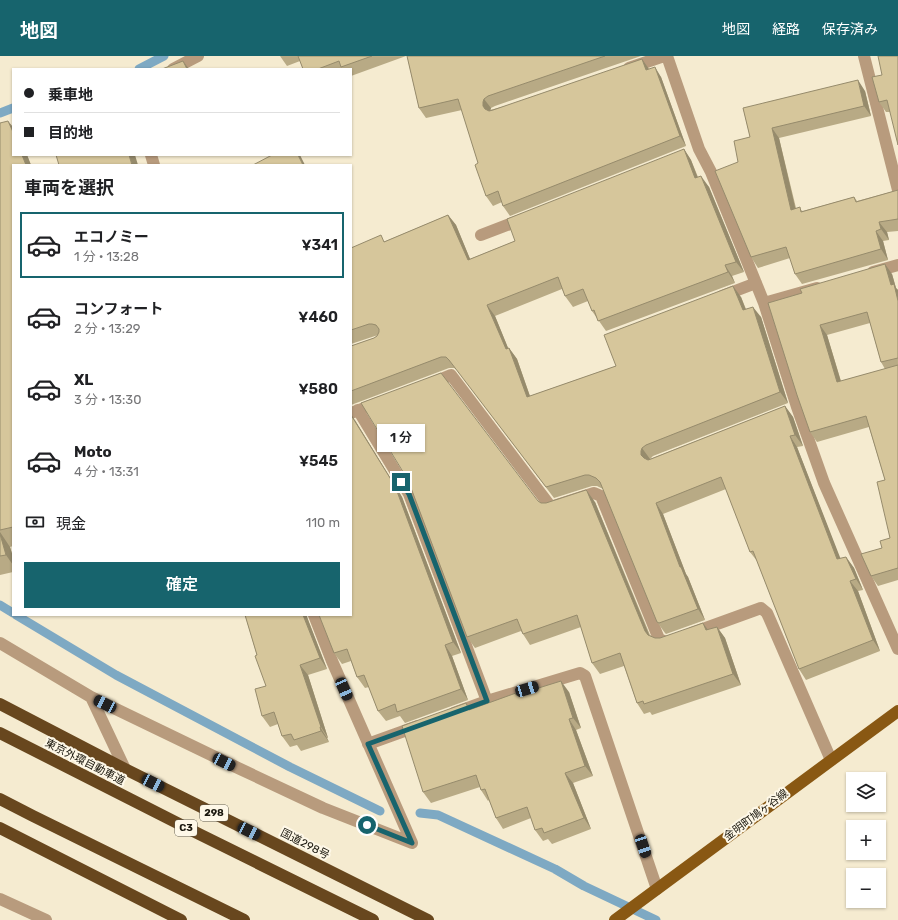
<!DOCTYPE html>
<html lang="ja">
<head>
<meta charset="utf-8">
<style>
	:root { --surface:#fff; --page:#f2f2f2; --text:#202124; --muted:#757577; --line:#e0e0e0; --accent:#17646d }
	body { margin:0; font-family:Rubik,"Noto Sans JP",sans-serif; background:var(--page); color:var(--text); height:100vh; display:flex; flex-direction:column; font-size:15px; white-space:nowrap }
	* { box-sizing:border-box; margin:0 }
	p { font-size:13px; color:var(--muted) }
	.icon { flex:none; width:22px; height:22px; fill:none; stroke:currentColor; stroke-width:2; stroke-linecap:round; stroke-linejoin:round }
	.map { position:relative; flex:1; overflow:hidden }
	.drawer { position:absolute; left:12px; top:108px; width:340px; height:452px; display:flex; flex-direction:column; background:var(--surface); border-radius:0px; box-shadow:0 1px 3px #0004 }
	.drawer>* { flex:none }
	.hud { position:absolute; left:12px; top:12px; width:340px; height:88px; border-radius:0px; box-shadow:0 1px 3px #0004; display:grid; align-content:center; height:88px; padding:0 12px; background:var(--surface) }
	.tools { position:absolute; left:846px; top:716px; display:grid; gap:8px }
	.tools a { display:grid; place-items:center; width:40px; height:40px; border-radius:0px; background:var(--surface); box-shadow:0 1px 3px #0004; font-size:20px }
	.end { position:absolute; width:18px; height:18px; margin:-9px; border:5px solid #17646d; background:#fff; box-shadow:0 0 0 2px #fff }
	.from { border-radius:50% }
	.bubble { position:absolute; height:28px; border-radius:0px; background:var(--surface); box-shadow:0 1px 3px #0004; font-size:13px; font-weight:600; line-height:28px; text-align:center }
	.car { position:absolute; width:12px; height:24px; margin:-12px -6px; border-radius:5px; box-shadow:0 0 3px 1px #0007; background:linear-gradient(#222 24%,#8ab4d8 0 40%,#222 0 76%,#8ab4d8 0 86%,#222 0) }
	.hud b { display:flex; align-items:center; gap:14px; height:38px; font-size:15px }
	.hud b+b { border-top:1px solid var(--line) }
	.hud i { width:10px; height:10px; background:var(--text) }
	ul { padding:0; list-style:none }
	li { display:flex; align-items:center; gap:12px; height:66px; margin:0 8px 6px; padding:0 4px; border:2px solid transparent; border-radius:0px }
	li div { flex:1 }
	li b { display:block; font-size:15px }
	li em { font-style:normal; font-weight:600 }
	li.on { border-color:var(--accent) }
	li>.icon { width:36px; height:36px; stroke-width:1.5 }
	h2 { padding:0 12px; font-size:18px; line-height:48px }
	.pay { display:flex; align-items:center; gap:10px; height:44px; padding:0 12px; font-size:15px }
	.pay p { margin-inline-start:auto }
	.primary-button { display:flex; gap:8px; margin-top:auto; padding:8px 12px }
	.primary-button a { flex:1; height:46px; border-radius:0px; background:var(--accent); color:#fff; font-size:16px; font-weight:600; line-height:46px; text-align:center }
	header { display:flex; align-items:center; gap:24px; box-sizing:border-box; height:56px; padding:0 20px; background:var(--accent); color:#fff }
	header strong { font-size:19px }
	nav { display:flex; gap:22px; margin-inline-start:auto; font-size:14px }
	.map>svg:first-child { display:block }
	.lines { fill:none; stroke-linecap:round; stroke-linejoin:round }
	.stream { stroke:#7ea9c3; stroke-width:9 }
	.minor { stroke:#b89b7d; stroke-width:12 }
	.major { stroke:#895813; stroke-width:12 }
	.highway { stroke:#68471e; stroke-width:12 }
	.wall { fill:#b8aa85; fill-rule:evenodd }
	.shaded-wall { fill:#968b6c }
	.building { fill:#d6c69b; stroke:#968b6c }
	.route { stroke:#17646d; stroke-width:5 }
	.labels { text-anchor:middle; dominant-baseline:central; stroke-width:4; stroke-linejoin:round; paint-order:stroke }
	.shield { fill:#fef8e8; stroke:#5e5a4e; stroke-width:1 }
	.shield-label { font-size:10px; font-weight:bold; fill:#19160c }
	.street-label { font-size:11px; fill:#19160c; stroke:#fef8e8 }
</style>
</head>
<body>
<header>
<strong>地図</strong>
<nav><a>地図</a><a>経路</a><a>保存済み</a></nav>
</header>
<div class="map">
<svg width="898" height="864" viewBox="0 0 898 864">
	<rect width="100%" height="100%" fill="#f5ebd0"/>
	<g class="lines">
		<path class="stream" d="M139,13l25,-13
			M0,57l13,-5
			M0,549l13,8
			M16,559l100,60 174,92 90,44
			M420,757l18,2 117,54 29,17 72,34"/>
		<path class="minor" d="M667,0l32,93 12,23 53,131 53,-15
			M864,0l34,134
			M629,12l35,-12
			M173,13l25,-13
			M151,99l3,10
			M481,179l42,-16
			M873,216l25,-7
			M722,240l34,-13
			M764,247l33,104 27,76 74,166
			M429,328l22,-9 100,132 43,-14 7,3 58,143 7,3 7,-2
			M358,354l51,84 78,207
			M351,357l29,-11
			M692,577l69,-25 6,5 64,147
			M0,587l91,54 34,72
			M91,641l147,71 85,40 89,35 -80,-182 -18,-46
			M454,657l33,-12 93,-28 5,3 72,213
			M368,688l50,-18
			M0,843l46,21"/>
		<path class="major" d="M615,864l283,-209"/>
		<path class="highway" d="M0,648l125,65 303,151
			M0,677l199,101 174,86
			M0,743l33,17 211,104
			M0,772l181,92"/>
	</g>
	<path class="wall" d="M280,0h126l-55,20v-7h-48l-3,-8 -13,5z
		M407,0h234l-146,50 -4,2 -1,2 159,-41 12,8 25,69 -176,70 -7,-10 -1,-4 -9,4 -7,-10 -8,-33 -16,-53 -36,8 -7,-10z
		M882,19l8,37h-4l-7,-10z
		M865,35l6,25 -92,22 17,70 7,3 51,-14 3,4 41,-11v41l-11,1 2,8 -6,1 5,19 -86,24 -7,-10 -5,-16 -32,10 -7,-11 -13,-95 12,-25 -7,-29z
		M0,67l27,32 4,10h-18v381l-3,1 3,10v15l-13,3z
		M684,93l7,11 7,17 11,10 35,85 -12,4 3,7 -129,48 -14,-20 -4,-10 -15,6 -8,-11 -3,-7 -67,27 13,32h1l8,11 13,37 86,-30 125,-69 5,12 15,8 27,86 -135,53 -3,3 135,-53 8,11 10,29 -6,1 43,112 6,-2 8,11 9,22 -5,1 22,60 -74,29 -7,-11 -42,-108 -7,-9 -24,-63 -63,25 23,60 2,3 17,43 -39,14 -1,-1 -8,-11 -54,-133 -6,-3h-5l-38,12 -97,-128 -3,-2h-5l-98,37v-59l23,-8 4,-3 -27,9v-96l35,-7 62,-26 8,10 14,34 45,-18z
		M892,218l4,14 2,2v290l-20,6 -7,-10 11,-28 8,-10 -5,-58 -16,-53 -52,15 -7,-10 -42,-129zM870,267l11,39 4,7 -44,12 -14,-46z
		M355,364l47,77 59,156 -9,3 16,44 -63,23 -5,-7 -14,5 -8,-10 -9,-24 -4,1 -8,-11 -6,-16 -9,3 -8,-11z
		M538,445l3,2 54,-1 55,133 5,3h5l48,-8 9,-3 8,11 16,47 -89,30 -2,-3 -6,2 -7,-11 -13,-37 -24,8 -8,-11 -11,-36 -51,18 -7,-11 -2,-3 -46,17 -8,-11z
		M245,559h62v2l20,52 -19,6 20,63h-1l2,4 -28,9 -4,-6 -7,2 -8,-11 -4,-12 -8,3 -8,-11 4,-30z
		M569,636l12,36 -5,2 17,46 -20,7 18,46 -39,15 -4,-5 -5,2 -8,-11 -4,-12 -28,11 -7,-11 -7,-18 -1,1 -7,-11 -1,-3 -49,16 -8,-11 43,-89 4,6 47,-14z"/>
	<path class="shaded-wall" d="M642,3l7,10 -3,1z
		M183,5l6,8h-2z
		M655,11l6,10 25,69 -6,-10z
		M858,24l7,11 6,25 -7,-10z
		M484,43l7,9 -1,4v4l-7,-10v-4z
		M8,65l5,6v5z
		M772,72l7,10 19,82 -7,-10z
		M684,93l7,11 11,29 -7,-11z
		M22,99h5l4,10h-5z
		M129,99h6l3,10h-6z
		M298,99h2l5,10h-2z
		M701,120l8,11 35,85 -8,-10z
		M448,159l8,10 19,46 -7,-11z
		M879,166l8,10 2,8 -8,-11z
		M876,175l7,10 5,19 -7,-11z
		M885,208l7,10 4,14 2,2v11l-7,-16z
		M725,209l7,11 3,7 -7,-11z
		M733,230l8,11 9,24 -7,-11z
		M487,249l8,11 18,44 -7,-11z
		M753,251l8,10 27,86 -8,-11z
		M820,269l7,10 17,57 -7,-10z
		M509,292l8,11 17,49 -7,-11z
		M785,350l8,11 10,29 -8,-11z
		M351,358l51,83 59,156 -8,-11z
		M790,380l7,11 48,123 -8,-11z
		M642,392l8,11 -1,3v3l-8,-10v-4z
		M587,435l8,11 57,140 -7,-11z
		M656,447l7,11 23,60 2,3 17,43 -7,-11 -18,-42z
		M0,476l10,15 3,10v8l-7,-10 -6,-21z
		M846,501l8,11 9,22 -7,-11z
		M850,525l8,10 22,60 -7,-11z
		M303,559h4v2l20,52 -7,-11z
		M703,567l8,11 -5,-4z
		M717,571l8,11 16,47 -8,-11z
		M445,589l7,11 16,44 -7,-11z
		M300,609l8,10 20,63 -7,-11z
		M561,625l8,11 12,36 -8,-10z
		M569,663l7,11 17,46 -8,-10z
		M320,671l7,11 2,4 -8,-11z
		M565,717l8,10 18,46 -7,-11z"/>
	<path class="building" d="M298,0h74l-31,11 -2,-6 -21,8h-15z
		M407,0h198l-117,40 -4,3 -1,3v4l2,3 4,2 4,-1 149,-51 4,11 9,-3 25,69 -177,70 -5,-15 -12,5 -11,-31 3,-2 -20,-64 -39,9z
		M878,0h20v89l-11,-45 -8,2 -7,-25 10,-2z
		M183,5l4,8h-25z
		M858,24l6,26 -92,22 19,82 9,-3 1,5 53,-15 2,5 42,-12v29l-19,3 2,7 -5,2 5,18 -86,25 -9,-27 -35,10 -36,-86 23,-9 -4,-21 16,-4 -7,-29z
		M8,65l5,11v23h9l4,10h-13v362l-13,3v-407z
		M684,93l11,29 6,-2 35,86 -11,3 3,7 -130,49 -4,-11 -2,1 -9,-22 -18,7 -7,-19 -71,28 19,44 3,-1 18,49 89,-31 -12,-31 129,-49 10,24 10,-3 27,85 -134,53 -4,3 -1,3v4l3,3 4,2 3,-1 134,-53 10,29 -5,1 47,123 9,-2 10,22 -6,2 23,59 -74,29 -46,-118 -3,1 -29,-75 -65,26 24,64h1l17,42 -39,14 -2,-1 -57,-140 -4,-4 -7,-3h-4l-39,12 -97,-127 -3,-3h-5l-90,34v-45l23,-8 3,-2 2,-4v-3l-3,-4 -4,-1h-3l-18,6v-82l30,-13 3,7 64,-27 20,45 47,-19 -8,-22z
		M56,99h73l3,10h-73z
		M272,99h26l5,10h-50z
		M885,208l6,21 3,-1 4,17v57l-17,4 -14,-50 -47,13 17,57 61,-17v203l-27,8 -10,-22 21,-6 -2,-7 10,-3 -13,-56 8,-2 -19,-64 -56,16 -13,-37 -29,-92 34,-10 -2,-4z
		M441,317l97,128 3,2h5l40,-13 1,1 58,140 3,4 7,3h5l43,-15 3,7 11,-3 16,47 -89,30 -1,-3 -6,2 -17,-50 -28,10 -15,-48 -54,19 -6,-15 -50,18 -59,-157 -47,-77z
		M351,359l44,71 58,156 -8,3 16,44 -64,23 -2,-8 -17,7 -14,-36 -7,2 -10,-28 -13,4 -15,-38h32z
		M0,478l6,21 -6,1z
		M245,559h58l17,43 -20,7 21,62h-1l1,4 -27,9 -3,-6 -9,2 -8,-24 -12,4 -7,-27 11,-3 -11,-30 2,-1z
		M561,625l12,37 -4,1 16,47 -20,7 19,45 -40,15 -2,-5 -7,2 -8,-23 -31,11 -11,-29 -4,1 -5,-15 -53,17 -21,-66 64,-23 3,7 47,-17v2z"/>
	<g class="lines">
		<path class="route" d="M367,769l45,18 -44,-99 119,-43 -78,-207 -8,-12"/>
	</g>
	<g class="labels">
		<g class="shield">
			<rect x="200" y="749" width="28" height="16" rx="3"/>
			<rect x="175" y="764" width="22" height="16" rx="3"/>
		</g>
		<g class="shield-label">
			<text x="214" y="757">298</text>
			<text x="186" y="772">C3</text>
		</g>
		<g class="street-label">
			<text transform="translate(85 706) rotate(27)">東京外環自動車道</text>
			<text transform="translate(756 759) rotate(-37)">金明町鳩ヶ谷線</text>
			<text transform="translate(305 788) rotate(27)">国道298号</text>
		</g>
	</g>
</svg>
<div class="tools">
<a><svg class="icon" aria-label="layers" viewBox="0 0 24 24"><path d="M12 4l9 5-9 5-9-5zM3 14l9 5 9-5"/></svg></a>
<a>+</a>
<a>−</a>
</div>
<i class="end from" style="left:367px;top:769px"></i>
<i class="end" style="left:401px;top:426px"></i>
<div class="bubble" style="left:377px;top:368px;width:48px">1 分</div>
<i class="car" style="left:344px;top:633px;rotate:156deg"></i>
<i class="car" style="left:527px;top:633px;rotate:73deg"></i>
<i class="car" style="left:105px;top:648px;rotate:296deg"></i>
<i class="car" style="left:224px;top:706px;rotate:116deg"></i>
<i class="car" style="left:153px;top:727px;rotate:117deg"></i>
<i class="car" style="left:249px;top:775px;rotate:117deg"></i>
<i class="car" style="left:643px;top:790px;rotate:161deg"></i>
<div class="hud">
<b><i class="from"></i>乗車地</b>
<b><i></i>目的地</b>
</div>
<section class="drawer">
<h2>車両を選択</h2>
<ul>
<li class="on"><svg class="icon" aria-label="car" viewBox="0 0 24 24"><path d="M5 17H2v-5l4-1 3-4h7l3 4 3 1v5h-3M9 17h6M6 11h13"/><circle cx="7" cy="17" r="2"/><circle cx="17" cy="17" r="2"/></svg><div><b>エコノミー</b><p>1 分 · 13:28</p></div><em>¥341</em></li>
<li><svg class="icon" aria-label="car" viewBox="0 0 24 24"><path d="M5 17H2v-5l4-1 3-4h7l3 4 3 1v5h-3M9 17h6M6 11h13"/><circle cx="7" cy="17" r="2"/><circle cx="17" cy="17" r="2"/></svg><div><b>コンフォート</b><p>2 分 · 13:29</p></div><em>¥460</em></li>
<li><svg class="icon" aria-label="car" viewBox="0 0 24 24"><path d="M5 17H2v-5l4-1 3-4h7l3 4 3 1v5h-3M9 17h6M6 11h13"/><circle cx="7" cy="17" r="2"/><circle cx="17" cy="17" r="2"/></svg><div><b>XL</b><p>3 分 · 13:30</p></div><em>¥580</em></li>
<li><svg class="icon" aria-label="car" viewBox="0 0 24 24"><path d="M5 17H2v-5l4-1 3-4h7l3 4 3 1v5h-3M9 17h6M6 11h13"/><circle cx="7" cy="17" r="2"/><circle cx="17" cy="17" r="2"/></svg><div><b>Moto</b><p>4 分 · 13:31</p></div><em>¥545</em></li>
</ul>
<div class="pay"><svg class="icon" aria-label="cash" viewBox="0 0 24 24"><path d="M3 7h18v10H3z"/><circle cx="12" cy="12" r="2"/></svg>現金<p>110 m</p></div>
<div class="primary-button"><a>確定</a></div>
</section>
</div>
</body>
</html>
